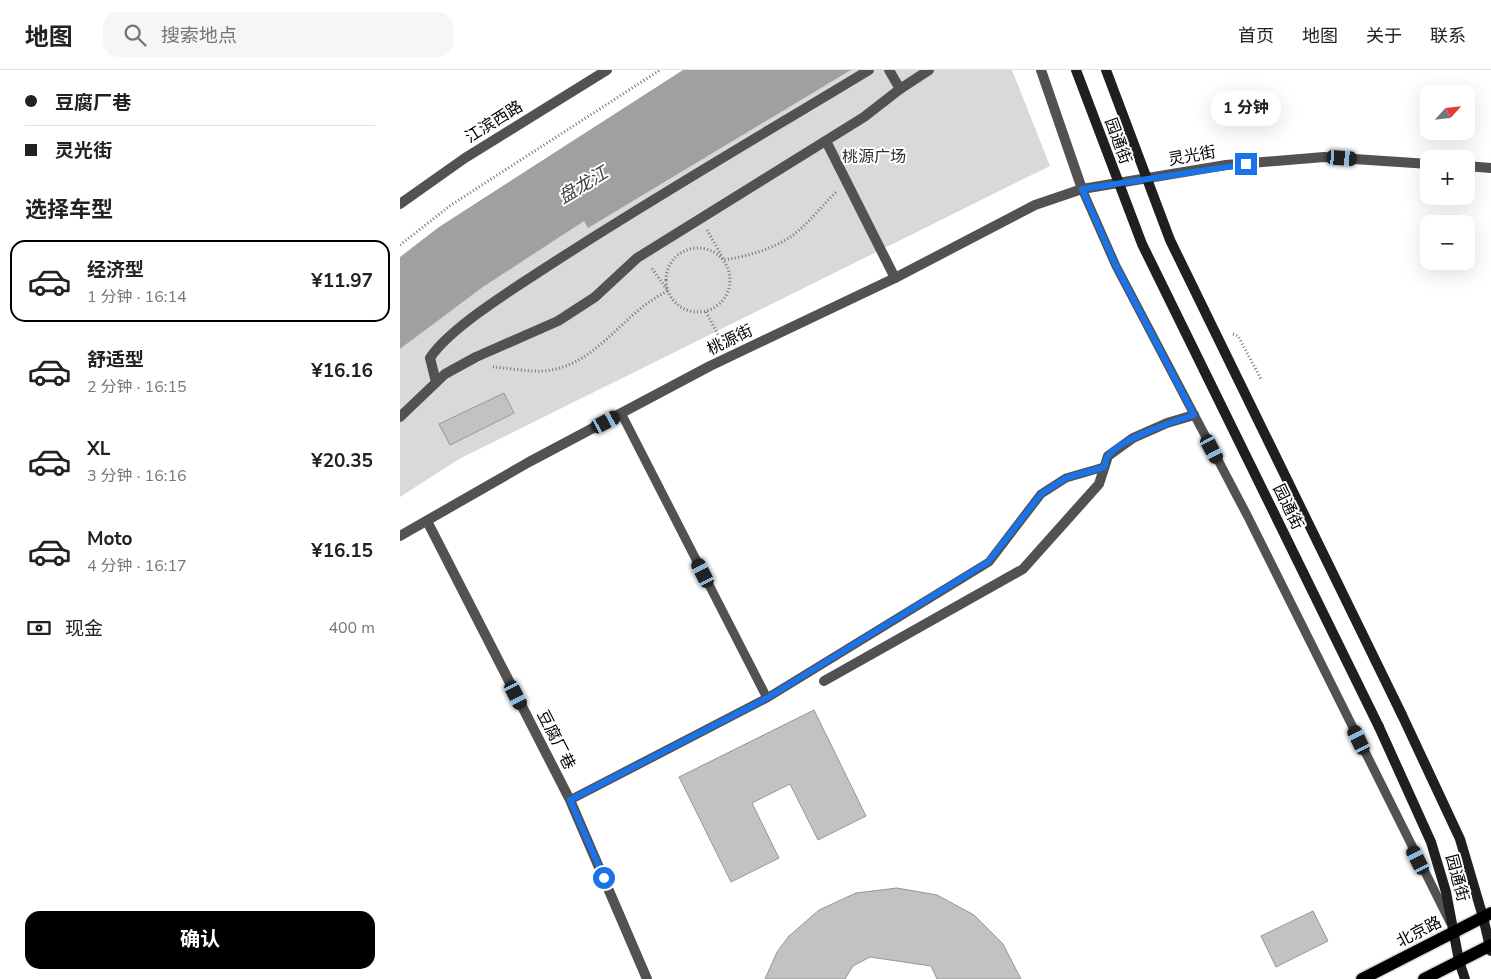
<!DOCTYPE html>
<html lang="zh">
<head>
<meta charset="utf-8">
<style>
	:root { --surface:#fff; --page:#f6f6f6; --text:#222; --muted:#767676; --line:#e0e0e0; --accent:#000 }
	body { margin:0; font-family:"Nunito Sans","Noto Sans SC",sans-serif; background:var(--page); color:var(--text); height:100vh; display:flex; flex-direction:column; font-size:19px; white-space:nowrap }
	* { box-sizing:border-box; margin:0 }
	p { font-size:16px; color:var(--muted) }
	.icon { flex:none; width:28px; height:28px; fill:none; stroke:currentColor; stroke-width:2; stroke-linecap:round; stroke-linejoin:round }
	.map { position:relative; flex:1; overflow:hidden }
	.details { display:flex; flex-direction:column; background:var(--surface); width:400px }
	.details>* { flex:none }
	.guide { display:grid; align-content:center; height:110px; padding:0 25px; background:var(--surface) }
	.needle { width:32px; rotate:63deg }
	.tools { position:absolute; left:1020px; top:15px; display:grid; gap:10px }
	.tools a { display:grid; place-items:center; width:55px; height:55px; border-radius:10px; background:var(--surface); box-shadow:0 5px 20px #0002; font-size:25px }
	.end { position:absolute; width:22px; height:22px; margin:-11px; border:6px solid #1a73e8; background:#fff; box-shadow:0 0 0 2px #fff }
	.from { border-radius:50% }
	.bubble { position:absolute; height:35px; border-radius:15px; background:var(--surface); box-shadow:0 5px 20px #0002; font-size:16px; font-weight:700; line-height:35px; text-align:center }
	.car { position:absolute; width:15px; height:30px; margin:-15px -8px; border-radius:6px; box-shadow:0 0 4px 1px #0007; background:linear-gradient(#222 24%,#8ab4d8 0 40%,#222 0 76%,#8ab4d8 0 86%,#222 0) }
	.guide b { display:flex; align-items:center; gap:18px; height:48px; font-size:19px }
	.guide b+b { border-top:1px solid var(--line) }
	.guide i { width:12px; height:12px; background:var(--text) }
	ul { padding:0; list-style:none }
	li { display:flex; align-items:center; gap:15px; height:82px; margin:0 10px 8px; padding:0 15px; border:2px solid transparent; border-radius:15px }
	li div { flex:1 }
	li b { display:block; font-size:19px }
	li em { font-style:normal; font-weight:700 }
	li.on { border-color:var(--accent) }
	li>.icon { width:45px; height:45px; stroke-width:1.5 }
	h2 { padding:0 25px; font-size:22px; line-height:60px }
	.pay { display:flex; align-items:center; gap:12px; height:55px; padding:0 25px; font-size:19px }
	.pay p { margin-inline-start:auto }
	.cta { display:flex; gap:10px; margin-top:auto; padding:10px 25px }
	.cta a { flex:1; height:58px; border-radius:15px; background:var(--accent); color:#fff; font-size:20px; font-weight:700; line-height:58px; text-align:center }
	header { display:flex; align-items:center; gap:30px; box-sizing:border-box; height:70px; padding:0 25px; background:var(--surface); border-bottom:1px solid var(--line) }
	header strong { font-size:24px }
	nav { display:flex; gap:28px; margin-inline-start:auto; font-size:18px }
	.search { width:350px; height:45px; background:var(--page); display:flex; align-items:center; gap:12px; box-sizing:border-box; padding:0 18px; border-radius:15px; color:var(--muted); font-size:19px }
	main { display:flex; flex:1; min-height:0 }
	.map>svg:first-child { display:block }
	.green { fill:#d9d9d9 }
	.water { fill:#a0a0a0 }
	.building { fill:#c2c2c2; stroke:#969696 }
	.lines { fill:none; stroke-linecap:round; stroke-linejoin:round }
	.primary-casing { stroke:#dbdbdb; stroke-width:15 }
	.path { stroke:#747474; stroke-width:3; stroke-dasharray:1 2.5; stroke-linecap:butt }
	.service { stroke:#525252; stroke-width:9 }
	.pedestrian { stroke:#525252; stroke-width:10 }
	.minor { stroke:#525252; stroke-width:10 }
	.tertiary { stroke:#525252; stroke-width:10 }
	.secondary { stroke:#1f1f1f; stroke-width:10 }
	.primary { stroke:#000; stroke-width:12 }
	.secondary-bridge { stroke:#1f1f1f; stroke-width:10 }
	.route { stroke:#1a73e8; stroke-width:6 }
	.labels { text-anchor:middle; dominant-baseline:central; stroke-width:4; stroke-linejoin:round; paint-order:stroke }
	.street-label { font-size:16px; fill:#000; stroke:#fff }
	.park-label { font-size:16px; fill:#303030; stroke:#fff }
	.water-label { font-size:18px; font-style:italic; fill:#414141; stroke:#fff }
</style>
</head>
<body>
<header>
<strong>地图</strong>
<div class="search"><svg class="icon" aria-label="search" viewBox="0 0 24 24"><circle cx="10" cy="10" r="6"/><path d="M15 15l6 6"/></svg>搜索地点</div>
<nav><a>首页</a><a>地图</a><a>关于</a><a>联系</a></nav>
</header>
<main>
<section class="details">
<div class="guide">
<b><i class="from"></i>豆腐厂巷</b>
<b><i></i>灵光街</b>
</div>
<h2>选择车型</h2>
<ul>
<li class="on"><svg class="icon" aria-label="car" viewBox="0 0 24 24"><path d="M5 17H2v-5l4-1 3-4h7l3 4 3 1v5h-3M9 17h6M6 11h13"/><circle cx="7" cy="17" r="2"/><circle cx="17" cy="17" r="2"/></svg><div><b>经济型</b><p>1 分钟 · 16:14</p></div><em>¥11.97</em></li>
<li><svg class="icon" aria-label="car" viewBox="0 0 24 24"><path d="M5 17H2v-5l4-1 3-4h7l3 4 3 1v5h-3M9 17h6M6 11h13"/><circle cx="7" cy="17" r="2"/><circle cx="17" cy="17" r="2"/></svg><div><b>舒适型</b><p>2 分钟 · 16:15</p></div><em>¥16.16</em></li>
<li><svg class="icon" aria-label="car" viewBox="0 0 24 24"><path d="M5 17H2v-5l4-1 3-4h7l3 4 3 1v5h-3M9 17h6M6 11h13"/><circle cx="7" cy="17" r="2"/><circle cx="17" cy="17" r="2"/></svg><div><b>XL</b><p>3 分钟 · 16:16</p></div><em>¥20.35</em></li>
<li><svg class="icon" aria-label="car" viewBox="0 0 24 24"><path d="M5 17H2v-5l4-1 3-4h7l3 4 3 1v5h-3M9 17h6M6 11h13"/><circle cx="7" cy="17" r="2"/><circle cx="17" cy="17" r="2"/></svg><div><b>Moto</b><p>4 分钟 · 16:17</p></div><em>¥16.15</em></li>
</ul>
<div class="pay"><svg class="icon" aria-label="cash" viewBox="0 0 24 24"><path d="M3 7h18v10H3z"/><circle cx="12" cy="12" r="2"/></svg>现金<p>400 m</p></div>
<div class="cta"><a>确认</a></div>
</section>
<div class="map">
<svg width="1091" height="909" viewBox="0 0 1091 909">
	<rect width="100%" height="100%" fill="#fff"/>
	<path class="green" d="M451,0h161l38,96 -591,293 -59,38v-148l83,-62 101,-67 5,7z"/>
	<path class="water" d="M283,0h168l-263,158 -4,-7 -101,66 -83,62v-92l39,-30z"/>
	<path class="building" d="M104,323l10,20 -64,32 -11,-21z
		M414,640l52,106 -48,24 -28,-56 -38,19 27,55 -48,24 -52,-105z
		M497,818l40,7 37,20 29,29 18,35h-84l-6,-13 -61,-9 -17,9 -8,13h-80l12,-27 12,-16 30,-26 37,-17z
		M913,841l15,30 -52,26 -15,-31z"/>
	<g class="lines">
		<defs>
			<path id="primary" d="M962,909l129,-66
				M1024,909l67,-34"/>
		</defs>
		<use href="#primary" class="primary-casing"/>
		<path class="path" d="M307,160l17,30c25,-4 53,-12 73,-28 14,-12 26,-27 39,-40
			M0,175l51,-40 209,-135
			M266 210a32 32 0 1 1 64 0a32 32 0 1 1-64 0Z
			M306,242l17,32
			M833,264l5,2 23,43
			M93,297c16,1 35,5 51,4 54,-5 78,-59 124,-80l-17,-24"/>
		<path class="service" d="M682,119l34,77 132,251 202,405
			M221,343l146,285
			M170,730l197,-102 222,-136 52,-68 25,-16 38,-11"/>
		<path class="pedestrian" d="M426,71l69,137
			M36,312l-6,-24c19,-29 81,-68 112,-88 107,-70 218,-134 327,-200
			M0,347l45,-43 31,-17 82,-36 37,-24 42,-39 227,-141 36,-28"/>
		<path class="minor" d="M489,0l11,19 29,-19
			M641,0l41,119
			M1066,96l25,2
			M0,134l65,-46 142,-88
			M0,466l129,-74 181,-96 185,-88 140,-73 47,-16 144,-24 98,-8 105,7
			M424,611l199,-112 76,-85 9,-28 25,-18 34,-15 27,-8"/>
		<path class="tertiary" d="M27,451l143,279 77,179"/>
		<path class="secondary" d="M1002,645l58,124 23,78 8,34
			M979,657l52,115 15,50 13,69 6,18"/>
		<use href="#primary" class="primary"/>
		<path class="secondary-bridge" d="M676,0l66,174 237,483
			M706,0l64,170 232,475"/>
	</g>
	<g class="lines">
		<path class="route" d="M204,808l-34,-78 197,-102 221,-136 53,-68 25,-16 38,-11c1,-3 2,-9 4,-11 12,-17 66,-35 86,-41l-78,-149 -34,-77 164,-25"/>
	</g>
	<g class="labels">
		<g class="street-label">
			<text transform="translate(94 52) rotate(-32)">江滨西路</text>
			<text transform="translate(718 71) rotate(70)">园通街</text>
			<text transform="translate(792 86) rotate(-10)">灵光街</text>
			<text transform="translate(330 270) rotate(-26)">桃源街</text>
			<text transform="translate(888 437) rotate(64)">园通街</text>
			<text transform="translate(156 670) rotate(63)">豆腐厂巷</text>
			<text transform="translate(1057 808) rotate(75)">园通街</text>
			<text transform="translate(1019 862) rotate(-27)">北京路</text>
		</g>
		<g class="park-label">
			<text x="474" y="87">桃源广场</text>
		</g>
		<g class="water-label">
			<text transform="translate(183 115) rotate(-31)">盘龙江</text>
		</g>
	</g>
</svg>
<div class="tools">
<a><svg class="needle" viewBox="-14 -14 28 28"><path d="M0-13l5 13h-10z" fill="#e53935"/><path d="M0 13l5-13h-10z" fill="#767676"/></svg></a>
<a>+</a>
<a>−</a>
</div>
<i class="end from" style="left:204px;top:808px"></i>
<i class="end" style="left:846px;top:94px"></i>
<div class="bubble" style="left:811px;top:21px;width:70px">1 分钟</div>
<i class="car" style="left:942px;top:88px;rotate:94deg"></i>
<i class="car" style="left:206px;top:352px;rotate:62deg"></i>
<i class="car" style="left:812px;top:379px;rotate:152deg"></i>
<i class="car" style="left:303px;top:503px;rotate:333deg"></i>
<i class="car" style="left:116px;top:625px;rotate:153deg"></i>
<i class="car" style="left:959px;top:670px;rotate:334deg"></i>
<i class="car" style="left:1018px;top:790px;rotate:333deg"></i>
</div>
</main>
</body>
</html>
